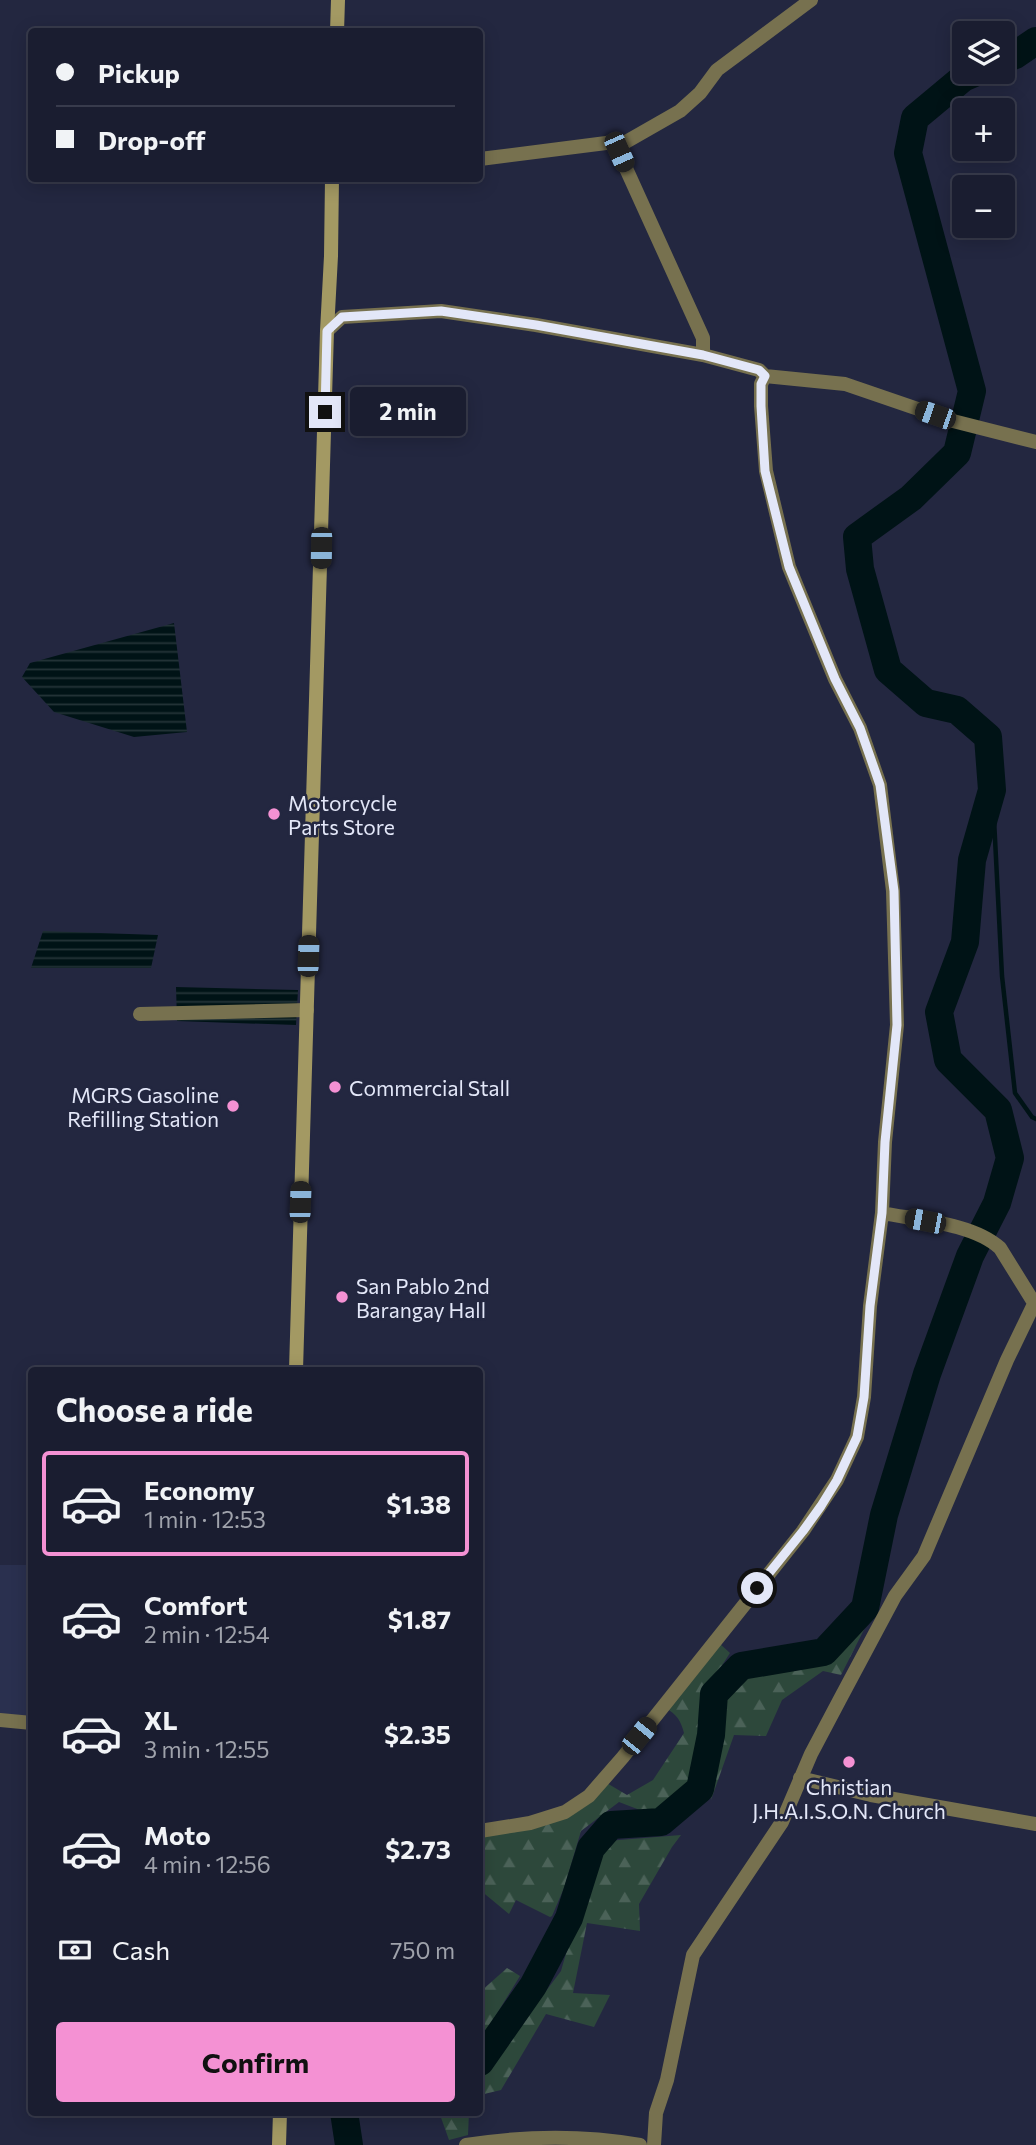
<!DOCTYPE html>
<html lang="en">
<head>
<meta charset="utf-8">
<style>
	:root { --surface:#1a1d30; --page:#272a3c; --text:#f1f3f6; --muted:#9fa2ab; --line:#383b4c; --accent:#f491d3 }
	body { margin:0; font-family:Commissioner,sans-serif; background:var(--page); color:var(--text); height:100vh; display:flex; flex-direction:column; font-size:26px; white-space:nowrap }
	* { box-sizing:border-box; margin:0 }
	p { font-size:23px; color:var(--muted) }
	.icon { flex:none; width:38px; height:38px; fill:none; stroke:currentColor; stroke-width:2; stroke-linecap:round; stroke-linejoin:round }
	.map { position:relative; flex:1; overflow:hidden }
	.side { position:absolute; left:28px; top:1367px; width:455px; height:749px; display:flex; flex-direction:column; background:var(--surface); border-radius:7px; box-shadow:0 4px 18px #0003,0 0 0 2px var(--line) }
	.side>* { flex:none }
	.top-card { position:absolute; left:28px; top:28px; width:455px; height:154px; border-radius:7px; box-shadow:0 4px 18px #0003,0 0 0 2px var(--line); display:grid; align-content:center; height:154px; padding:0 28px; background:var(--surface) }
	.controls { position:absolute; left:952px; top:21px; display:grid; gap:14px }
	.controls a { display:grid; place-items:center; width:63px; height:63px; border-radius:7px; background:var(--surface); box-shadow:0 4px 18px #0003,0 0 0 2px var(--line); font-size:35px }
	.end { position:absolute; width:32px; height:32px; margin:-16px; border:9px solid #e3e7f8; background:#111; box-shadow:0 0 0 4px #111 }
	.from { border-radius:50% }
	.bubble { position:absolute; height:49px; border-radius:7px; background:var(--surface); box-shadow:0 4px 18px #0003,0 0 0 2px var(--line); font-size:23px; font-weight:700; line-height:49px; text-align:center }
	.car { position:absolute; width:21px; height:42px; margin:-21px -10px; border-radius:9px; box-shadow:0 0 5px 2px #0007; background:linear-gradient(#222 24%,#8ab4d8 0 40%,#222 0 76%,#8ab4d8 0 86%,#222 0) }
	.top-card b { display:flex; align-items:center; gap:24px; height:66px; font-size:26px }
	.top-card b+b { border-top:2px solid var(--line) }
	.top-card i { width:18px; height:18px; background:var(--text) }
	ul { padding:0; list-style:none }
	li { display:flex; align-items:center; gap:21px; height:105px; margin:0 14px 10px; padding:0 14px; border:4px solid transparent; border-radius:7px }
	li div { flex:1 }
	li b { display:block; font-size:26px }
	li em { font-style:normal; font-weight:700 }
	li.on { border-color:var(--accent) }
	li>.icon { width:63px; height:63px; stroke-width:1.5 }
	h2 { padding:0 28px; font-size:32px; line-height:84px }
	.pay { display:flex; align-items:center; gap:18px; height:77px; padding:0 28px; font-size:26px }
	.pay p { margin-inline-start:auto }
	.cta { display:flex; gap:14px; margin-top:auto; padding:14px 28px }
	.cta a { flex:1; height:80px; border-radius:7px; background:var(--accent); color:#111; font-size:28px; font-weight:700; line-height:80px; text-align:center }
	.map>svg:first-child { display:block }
	.built { fill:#2a304f }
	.forest { fill:url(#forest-firs) }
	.water { fill:url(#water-rules) }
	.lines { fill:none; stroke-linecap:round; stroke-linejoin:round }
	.stream { stroke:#001316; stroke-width:4.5 }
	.river { stroke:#001316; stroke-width:28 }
	.minor { stroke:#77714f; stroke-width:14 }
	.secondary { stroke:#a39963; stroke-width:14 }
	.route { stroke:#e3e7f8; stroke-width:9 }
	.poi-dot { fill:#f491d3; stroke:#232740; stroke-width:2.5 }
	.labels { text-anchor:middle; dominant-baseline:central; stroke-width:5; stroke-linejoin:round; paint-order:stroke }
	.poi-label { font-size:21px; fill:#e3e7f8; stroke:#232740; text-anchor:start }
</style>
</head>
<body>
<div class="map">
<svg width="1036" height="2145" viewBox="0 0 1036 2145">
	<defs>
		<pattern id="forest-firs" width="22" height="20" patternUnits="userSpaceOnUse" patternTransform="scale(1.75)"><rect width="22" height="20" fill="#2d483b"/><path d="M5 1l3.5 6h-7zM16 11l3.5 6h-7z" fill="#4b6258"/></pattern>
		<pattern id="water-rules" width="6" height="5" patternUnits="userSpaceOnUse" patternTransform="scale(1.75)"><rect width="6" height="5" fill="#001316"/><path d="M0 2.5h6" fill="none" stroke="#253539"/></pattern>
	</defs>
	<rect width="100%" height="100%" fill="#232740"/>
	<path class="built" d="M0,1565h31v154l-31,-1z"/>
	<path class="forest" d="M873,1612l-32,63 -18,-4 -41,29 -16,36 -32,-1 -23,65 12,-102 25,-25 86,-17z
		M719,1643l11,10 -24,37 -3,46 -8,47 -37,34 -39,-15 -38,29 -17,57 -12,28 -2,1 -34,-17 -7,14 -29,-24v-55l49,-9 76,-44 22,13 26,-15 31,-47c-3,-12 -7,-19 -19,-25z
		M681,1835l-9,12 -33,57 1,27 -53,-8 -14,70 37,2 -16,32 -48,-13 -45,76 -21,5v-19l16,-18 24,-39 26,-28 15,-20 18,-63 11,-15 7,-36 10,-16z
		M507,1968l13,8 -40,65v-49z
		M439,2112h30l-1,23 -19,5z"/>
	<path class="water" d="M174,623l13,109 -53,5 -80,-25 -32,-35 8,-14z
		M43,931l115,4 -7,33h-120z
		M176,987l122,3 -2,35 -119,-4z"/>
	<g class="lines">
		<path class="stream" d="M988,805l6,14 8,157 13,117 17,24 4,2"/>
		<path class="river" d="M1003,60l12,-5 21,-14
			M480,2062l53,-76 36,-68 22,-70 20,-23 50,-3 39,-33 11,-54 3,-41 27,-28 83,-14 41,-44 19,-93 43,-141 43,-118 27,-53 13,-45 -12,-48 -50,-50 -9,-48 26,-70 7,-82 20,-70 -4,-53 -31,-27 -31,-7 -38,-33 -28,-101 -3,-32 54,-39 46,-45 15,-62 -64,-238 7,-35 48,-40 14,-6
			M344,2112l5,33"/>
		<path class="minor" d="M617,147l63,-36 20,-18 17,-23 94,-70
			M480,159l134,-17 89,196v17
			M327,331l15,-14 99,-6 95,14 167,30 56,15 6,6 80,8 108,37 83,21
			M765,376l-4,8v22l5,65 23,96 46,112 25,49 20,57 13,106 4,134 -12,117 -3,71
			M140,1014l167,-4
			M0,1720l32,3
			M800,1778l71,17 165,29
			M480,1831l50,-8 35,-11 24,-16 34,-39 180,-226 34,-51 20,-43 7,-40 6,-91 12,-93c35,7 91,10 118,35l36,58
			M466,2145c57,-9 117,-10 174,0
			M654,2145l2,-32 11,-33 26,-125 89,-133 29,-68 28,-53 56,-105 29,-40 83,-196 27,-56"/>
		<path class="secondary" d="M337,32l1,-32
			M296,1370l31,-1039 4,-75 1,-78
			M279,2145l1,-33"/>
	</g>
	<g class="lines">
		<path class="route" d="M325,412l2,-81 15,-14 99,-6 95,14 167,30 56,15 6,6 -4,8v22l4,65 24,96 46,112 25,49 20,57 14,106 3,134 -12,117 -3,71 -12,93 -6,91 -7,40 -20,43 -16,26 -18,25 -46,57"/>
	</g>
	<g class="poi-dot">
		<circle cx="274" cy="814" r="7"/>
		<circle cx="335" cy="1087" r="7"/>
		<circle cx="233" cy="1106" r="7"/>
		<circle cx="342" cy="1297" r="7"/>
		<circle cx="849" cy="1762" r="7"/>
	</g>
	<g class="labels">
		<g class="poi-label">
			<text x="288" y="802">Motorcycle<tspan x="288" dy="24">Parts Store</tspan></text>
			<text x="349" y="1087">Commercial Stall</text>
			<text x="219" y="1094" text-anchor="end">MGRS Gasoline<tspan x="219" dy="24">Refilling Station</tspan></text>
			<text x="356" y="1285">San Pablo 2nd<tspan x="356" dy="24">Barangay Hall</tspan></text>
			<text x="849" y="1786" text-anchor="middle">Christian<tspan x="849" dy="24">J.H.A.I.S.O.N. Church</tspan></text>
		</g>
	</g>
</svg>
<div class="controls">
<a><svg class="icon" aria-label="layers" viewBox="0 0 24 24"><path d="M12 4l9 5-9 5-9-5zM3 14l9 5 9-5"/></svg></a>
<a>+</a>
<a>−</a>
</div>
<i class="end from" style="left:757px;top:1588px"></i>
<i class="end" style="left:325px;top:412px"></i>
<div class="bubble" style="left:350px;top:387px;width:116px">2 min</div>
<i class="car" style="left:619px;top:152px;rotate:156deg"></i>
<i class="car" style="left:935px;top:415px;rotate:289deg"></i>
<i class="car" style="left:321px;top:548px;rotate:181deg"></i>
<i class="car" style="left:308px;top:956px;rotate:2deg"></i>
<i class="car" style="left:300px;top:1202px;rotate:2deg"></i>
<i class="car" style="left:925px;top:1221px;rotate:281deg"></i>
<i class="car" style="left:639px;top:1736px;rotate:39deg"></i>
<div class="top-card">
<b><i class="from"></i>Pickup</b>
<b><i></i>Drop-off</b>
</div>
<section class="side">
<h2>Choose a ride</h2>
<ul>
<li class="on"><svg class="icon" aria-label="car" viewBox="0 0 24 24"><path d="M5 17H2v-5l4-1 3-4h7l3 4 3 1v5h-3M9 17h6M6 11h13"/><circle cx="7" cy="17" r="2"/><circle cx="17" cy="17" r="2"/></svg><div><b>Economy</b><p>1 min · 12:53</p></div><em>$1.38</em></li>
<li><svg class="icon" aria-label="car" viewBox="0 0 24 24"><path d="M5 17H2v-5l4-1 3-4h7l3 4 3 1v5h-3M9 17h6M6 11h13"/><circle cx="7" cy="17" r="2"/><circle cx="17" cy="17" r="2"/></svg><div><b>Comfort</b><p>2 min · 12:54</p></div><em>$1.87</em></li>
<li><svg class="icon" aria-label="car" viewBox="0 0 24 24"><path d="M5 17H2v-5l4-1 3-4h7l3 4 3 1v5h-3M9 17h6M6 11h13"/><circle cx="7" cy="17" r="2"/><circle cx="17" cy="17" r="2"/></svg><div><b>XL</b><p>3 min · 12:55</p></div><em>$2.35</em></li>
<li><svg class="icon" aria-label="car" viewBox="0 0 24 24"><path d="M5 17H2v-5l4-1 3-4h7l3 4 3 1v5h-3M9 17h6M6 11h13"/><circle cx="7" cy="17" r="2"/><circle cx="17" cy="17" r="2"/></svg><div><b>Moto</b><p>4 min · 12:56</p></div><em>$2.73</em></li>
</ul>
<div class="pay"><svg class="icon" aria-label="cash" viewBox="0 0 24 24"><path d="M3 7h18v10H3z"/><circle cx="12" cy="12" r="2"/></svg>Cash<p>750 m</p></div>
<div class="cta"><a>Confirm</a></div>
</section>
</div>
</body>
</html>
